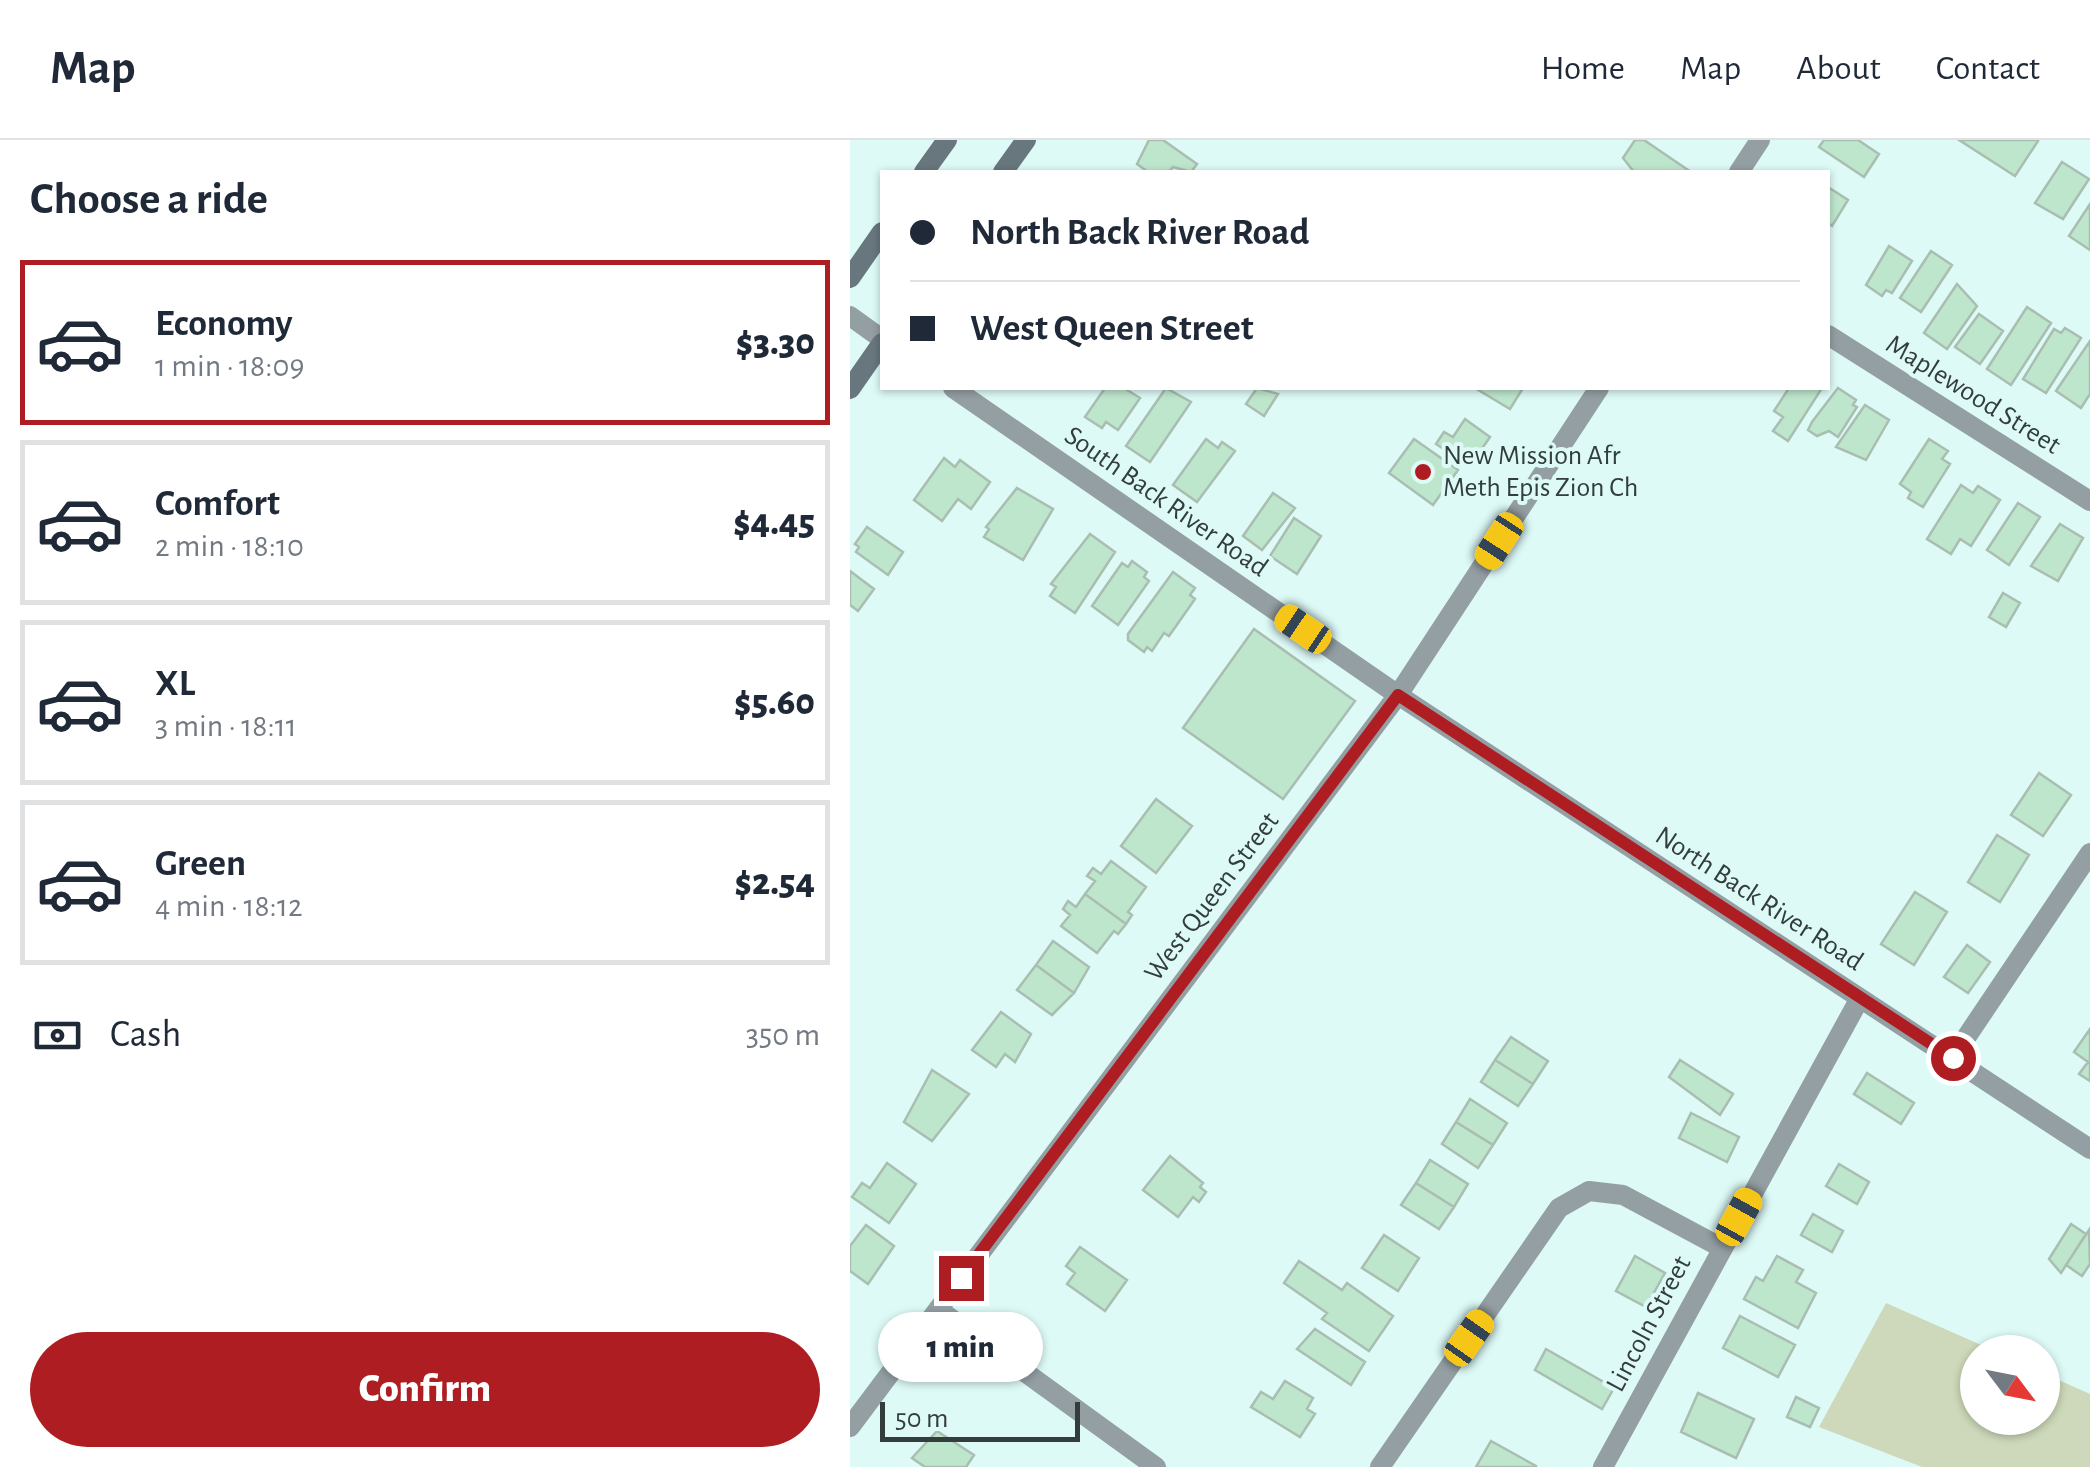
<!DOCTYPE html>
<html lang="en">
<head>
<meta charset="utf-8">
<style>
	:root { --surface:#fff; --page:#f2f2f3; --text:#1f2937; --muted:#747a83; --line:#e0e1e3; --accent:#ae1d21 }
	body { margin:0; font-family:"Alegreya Sans",sans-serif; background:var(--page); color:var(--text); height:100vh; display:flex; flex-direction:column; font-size:38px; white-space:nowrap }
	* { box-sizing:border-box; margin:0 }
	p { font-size:32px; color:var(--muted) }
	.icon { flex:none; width:55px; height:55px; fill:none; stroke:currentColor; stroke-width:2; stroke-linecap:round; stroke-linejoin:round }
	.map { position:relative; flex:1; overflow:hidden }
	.drawer { display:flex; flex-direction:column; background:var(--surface); width:850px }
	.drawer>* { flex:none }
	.hud { position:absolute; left:30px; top:30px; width:950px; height:220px; border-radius:0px; box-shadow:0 2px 8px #0004; display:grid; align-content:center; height:220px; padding:0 30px; background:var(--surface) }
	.needle { width:65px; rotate:122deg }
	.fabs { position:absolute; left:1110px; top:1195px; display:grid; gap:20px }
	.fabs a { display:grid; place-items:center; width:100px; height:100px; border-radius:50%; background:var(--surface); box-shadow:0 2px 8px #0004; font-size:50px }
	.scale { position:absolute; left:30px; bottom:25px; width:200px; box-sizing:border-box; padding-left:10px; border:5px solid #323d3c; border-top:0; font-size:28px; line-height:35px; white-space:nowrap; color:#323d3c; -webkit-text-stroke:8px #ddfaf7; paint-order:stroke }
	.end { position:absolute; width:45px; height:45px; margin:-22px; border:12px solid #ae1d21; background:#fff; box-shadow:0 0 0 5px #fff }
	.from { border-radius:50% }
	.bubble { position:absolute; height:70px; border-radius:35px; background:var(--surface); box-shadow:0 2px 8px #0004; font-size:32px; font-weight:800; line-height:70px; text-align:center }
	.car { position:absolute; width:30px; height:60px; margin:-30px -15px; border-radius:12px; box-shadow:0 0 8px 2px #0007; background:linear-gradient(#f5c518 24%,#345 0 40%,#f5c518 0 76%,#345 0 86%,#f5c518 0) }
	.hud b { display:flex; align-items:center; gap:35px; height:95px; font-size:38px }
	.hud b+b { border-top:2px solid var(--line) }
	.hud i { width:25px; height:25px; background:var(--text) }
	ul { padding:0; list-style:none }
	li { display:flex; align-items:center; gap:30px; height:165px; margin:0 20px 15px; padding:0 10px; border:5px solid var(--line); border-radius:0px }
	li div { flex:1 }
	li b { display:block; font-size:38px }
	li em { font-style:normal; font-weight:800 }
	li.on { border-color:var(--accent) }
	li>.icon { width:90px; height:90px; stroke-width:1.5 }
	h2 { padding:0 30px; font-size:45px; line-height:120px }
	.pay { display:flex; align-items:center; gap:25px; height:110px; padding:0 30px; font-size:38px }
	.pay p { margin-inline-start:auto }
	.cta { display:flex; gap:20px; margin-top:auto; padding:20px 30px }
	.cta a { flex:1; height:115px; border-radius:60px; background:var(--accent); color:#fff; font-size:40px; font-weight:800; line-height:115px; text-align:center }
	header { display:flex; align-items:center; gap:60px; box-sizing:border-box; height:140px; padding:0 50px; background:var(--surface); border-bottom:2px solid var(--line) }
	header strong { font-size:48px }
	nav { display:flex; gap:55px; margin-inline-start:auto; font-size:35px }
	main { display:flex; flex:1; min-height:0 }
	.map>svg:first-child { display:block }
	.green { fill:#cdd9ba }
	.building { fill:#bee6cd; stroke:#a9beb1; stroke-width:2.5 }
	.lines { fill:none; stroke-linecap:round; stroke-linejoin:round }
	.minor { stroke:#949fa3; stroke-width:20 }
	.secondary { stroke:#68777d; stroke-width:20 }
	.route { stroke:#ae1d21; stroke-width:12 }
	.poi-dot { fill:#ae1d21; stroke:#ddfaf7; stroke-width:4 }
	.labels { text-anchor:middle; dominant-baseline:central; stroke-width:8; stroke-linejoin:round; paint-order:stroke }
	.street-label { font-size:28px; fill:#323d3c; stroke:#ddfaf7 }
	.poi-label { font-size:28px; fill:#323d3c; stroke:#ddfaf7; text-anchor:start }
</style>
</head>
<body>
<header>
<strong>Map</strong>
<nav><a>Home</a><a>Map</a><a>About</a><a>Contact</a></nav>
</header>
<main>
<section class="drawer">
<h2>Choose a ride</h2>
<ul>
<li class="on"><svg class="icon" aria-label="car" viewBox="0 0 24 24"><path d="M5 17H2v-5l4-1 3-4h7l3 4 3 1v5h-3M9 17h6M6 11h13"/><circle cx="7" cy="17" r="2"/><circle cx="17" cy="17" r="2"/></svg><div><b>Economy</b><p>1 min · 18:09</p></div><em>$3.30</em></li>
<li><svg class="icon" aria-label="car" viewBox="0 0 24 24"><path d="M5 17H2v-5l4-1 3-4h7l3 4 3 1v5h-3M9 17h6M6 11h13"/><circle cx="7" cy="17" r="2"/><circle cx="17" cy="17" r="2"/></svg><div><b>Comfort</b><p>2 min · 18:10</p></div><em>$4.45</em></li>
<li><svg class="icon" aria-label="car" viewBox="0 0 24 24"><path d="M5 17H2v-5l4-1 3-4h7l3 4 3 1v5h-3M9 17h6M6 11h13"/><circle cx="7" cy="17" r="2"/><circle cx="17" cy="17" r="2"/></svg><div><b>XL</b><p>3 min · 18:11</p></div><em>$5.60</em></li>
<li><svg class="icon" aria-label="car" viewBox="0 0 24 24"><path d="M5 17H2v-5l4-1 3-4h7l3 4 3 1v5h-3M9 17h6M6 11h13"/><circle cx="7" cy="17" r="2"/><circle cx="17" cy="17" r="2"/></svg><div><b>Green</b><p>4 min · 18:12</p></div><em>$2.54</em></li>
</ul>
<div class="pay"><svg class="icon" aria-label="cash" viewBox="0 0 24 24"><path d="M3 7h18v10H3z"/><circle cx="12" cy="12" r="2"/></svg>Cash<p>350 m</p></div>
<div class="cta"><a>Confirm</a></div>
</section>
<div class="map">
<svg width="1240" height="1327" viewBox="0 0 1240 1327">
	<rect width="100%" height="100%" fill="#ddfaf7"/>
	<path class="green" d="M1036,1163l111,49h-19v66h64l1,-45 47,21v73h-168l-103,-40z"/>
	<path class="building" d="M299,0h14l34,24 -6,8 -18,-5 -4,5h-21l-11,-8z
		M785,0h9l47,32h-57l-11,-14z
		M974,0h34l21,14 -15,23 -45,-30z
		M1109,0h77l2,1 -23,35z
		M1212,22l27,17 -26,40 -28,-16z
		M978,47l20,13 -16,26 -4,-3z
		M1240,64v46l-21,-14z
		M1039,106l23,15 -20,32 -6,-3 -4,6 -16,-11z
		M1081,111l21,14 -31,47 -21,-14z
		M1107,144l20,22 -30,43 -23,-16z
		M1177,167l24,16 -40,62 -24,-16z
		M1129,174l24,17 -23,33 -25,-17z
		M1215,188l16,10 -35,55 -23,-14 31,-50 7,4z
		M1240,201v53l-9,14 -25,-17z
		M255,248h19l16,10 -22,32 -12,-8 -4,6 -17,-11z
		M316,248l25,14 -41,60 -24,-16z
		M407,248l21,6 -14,22 -18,-12z
		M625,248h48l-13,21z
		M939,248h33l-34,53 -15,-10 10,-14 -9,-6z
		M988,248l18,12 -3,5 4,2 -19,30 -9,-6 -12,5 -9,-6 4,-8z
		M1015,265l24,15 -23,40 -30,-13z
		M615,279l25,18 -9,13 3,2 -15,14 -33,-22 8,-12 9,5z
		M356,299l12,9 4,-6 13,9 -38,51 -24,-17z
		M564,299l44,31 -25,35 -44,-32z
		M1079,299l19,12 -6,8 8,5 -27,43 -15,-9 3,-6 -11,-8z
		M94,318l11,9 5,-7 30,22 -19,27 -13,-10 -16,22 -28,-21z
		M1111,345l12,8 5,-7 22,14 -29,46 -11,-7 -9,15 -24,-15z
		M167,348l36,21 -30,51 -39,-23 5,-8 -3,-2z
		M423,353l22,15 -33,42 -19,-14z
		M1168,363l22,14 -31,48 -22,-15z
		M444,378l27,18 -24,38 -27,-18z
		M1210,384l23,14 -25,43 -27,-15z
		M17,387l36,25 -15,23 -32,-23 3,-5 -4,-3z
		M240,394l25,18 -40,61 -25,-17 6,-9 -5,-3z
		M282,421l15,11 -3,5 5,4 -31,44 -26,-19 30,-43 6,4z
		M0,431l24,18 -16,22 -8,-6z
		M323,432l22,16 -5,7 5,4 -26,37 -5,-3 -12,18 -5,-4 -3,5 -16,-12v-6z
		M1153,453l17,10 -14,24 -17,-10z
		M404,489l101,72 -72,98 -100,-71z
		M1189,633l32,22 -28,41 -32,-21z
		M306,659l36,27 -36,47 -35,-27z
		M1147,695l32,20 -29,47 -32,-20z
		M261,721l35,26 -18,25 4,3 -6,9 -41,-30 10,-13 -8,-5 6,-8 8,6z
		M1065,752l32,20 -33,53 -33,-21z
		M235,754l41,30 -8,10 -4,-3 -17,22 -36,-27 9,-11 -7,-6 5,-8 8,6z
		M203,801l36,26 -15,26 -38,-28z
		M1117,805l23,17 -22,31 -24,-16z
		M186,825l38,28 -22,22 -35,-25z
		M151,872l30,22 -16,28 -10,-8 -9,13 -24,-17z
		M1240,889v52l-11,-7 9,-12 -14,-10z
		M661,897l37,24 -15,23 -38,-24z
		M645,920l38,24 -15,22 -37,-24z
		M830,920l53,34 -13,21 -51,-38z
		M82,930l37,24 -37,47 -28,-19z
		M1017,933l47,30 -13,21 -47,-30z
		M620,959l37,24 -14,22 -37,-23z
		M841,973l48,24 -12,25 -48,-24z
		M606,982l37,23 -15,23 -36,-24z
		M320,1016l33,27 -3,4 6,5 -7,10 -6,-5 -15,20 -35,-27z
		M580,1020l38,24 -14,23 -38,-24z
		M37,1023l29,21 -27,39 -37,-26 10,-14 8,5z
		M989,1024l30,18 -12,22 -31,-18z
		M566,1043l38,24 -15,22 -38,-24z
		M963,1074l30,17 -11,21 -31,-17z
		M1221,1084l15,10 -25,39 -12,-14z
		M16,1085l28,21 -26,38 -18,-13v-25z
		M1239,1090l1,34 -8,12 -16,-11z
		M534,1095l35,23 -21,33 -36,-23z
		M230,1107l47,33 -22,31 -38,-27 8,-11 -9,-7z
		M785,1116l30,17 -19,34 -30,-16z
		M927,1116l26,14 -7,12 20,11 -18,35 -54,-29 12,-22 7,4z
		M449,1121l43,29 5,-7 46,33 -24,35 -47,-32 5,-6 -43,-30z
		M890,1176l55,29 -17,32 -55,-29z
		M465,1189l50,33 -14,23 -54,-36z
		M696,1209l68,39 -12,21 -67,-39z
		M435,1241l28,17 -6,11 8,5 -15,23 -49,-30 10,-15 12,7z
		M848,1253l56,26 -18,39 -55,-26z
		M946,1257l23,11 -9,19 -23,-10z
		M87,1291l37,24 -8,12h-41l-13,-9z
		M641,1301l45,25v1h-60z"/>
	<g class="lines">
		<path class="minor" d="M889,32l21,-32
			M0,176l32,23
			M978,195l262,166
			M103,248l445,307 692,454
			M1103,917l137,-204
			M88,1169l218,158
			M0,1287l548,-732 201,-307
			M530,1327l179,-259 30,-17 34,4 99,53
			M753,1327l257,-469"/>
		<path class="secondary" d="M74,32l23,-32
			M153,32l23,-32
			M0,138l32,-46
			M0,249l32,-46"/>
	</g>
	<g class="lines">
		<path class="route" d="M111,1138l437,-583 555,363"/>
	</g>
	<circle class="poi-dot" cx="573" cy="332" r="10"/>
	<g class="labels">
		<g class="street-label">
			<text transform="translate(1123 255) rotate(32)">Maplewood Street</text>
			<text transform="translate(316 362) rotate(35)">South Back River Road</text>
			<text transform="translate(362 757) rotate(-53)">West Queen Street</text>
			<text transform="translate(909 759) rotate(33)">North Back River Road</text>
			<text transform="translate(799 1184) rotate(-62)">Lincoln Street</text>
		</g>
		<g class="poi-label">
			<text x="593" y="316">New Mission Afr<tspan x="593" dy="32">Meth Epis Zion Ch</tspan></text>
		</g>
	</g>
</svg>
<div class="fabs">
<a><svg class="needle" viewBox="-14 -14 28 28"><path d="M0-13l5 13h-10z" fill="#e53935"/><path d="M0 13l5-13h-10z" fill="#747a83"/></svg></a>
</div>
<div class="scale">50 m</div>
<i class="end from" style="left:1103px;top:918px"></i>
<i class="end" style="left:111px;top:1138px"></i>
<div class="bubble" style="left:28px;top:1172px;width:165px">1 min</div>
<i class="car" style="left:649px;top:401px;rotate:213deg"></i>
<i class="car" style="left:453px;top:489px;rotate:304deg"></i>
<i class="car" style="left:889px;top:1077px;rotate:29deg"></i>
<i class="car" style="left:619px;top:1198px;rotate:35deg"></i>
<div class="hud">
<b><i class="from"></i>North Back River Road</b>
<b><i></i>West Queen Street</b>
</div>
</div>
</main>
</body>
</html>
